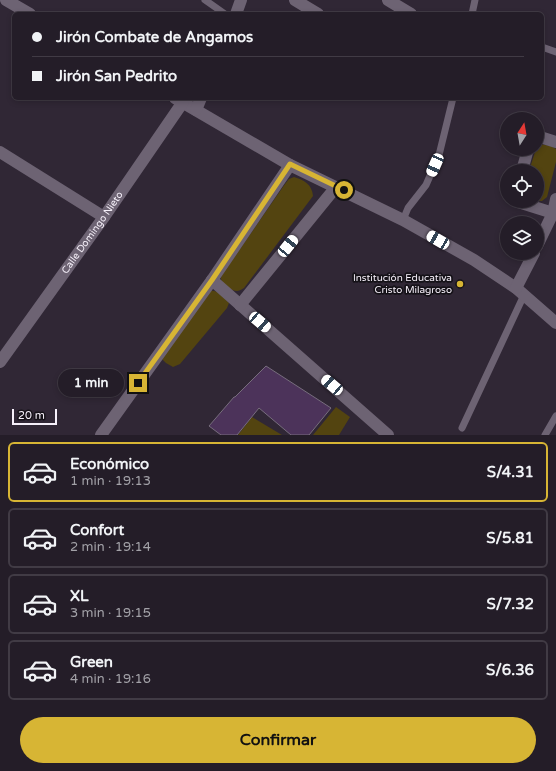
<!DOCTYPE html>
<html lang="es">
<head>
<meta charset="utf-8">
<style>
	:root { --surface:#241d28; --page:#2c2630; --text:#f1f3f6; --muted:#a3a2a8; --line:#413b45; --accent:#d7b534 }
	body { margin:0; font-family:"Varela Round",sans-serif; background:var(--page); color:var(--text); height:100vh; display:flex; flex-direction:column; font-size:15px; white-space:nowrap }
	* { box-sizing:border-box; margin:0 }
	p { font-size:13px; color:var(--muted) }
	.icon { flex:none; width:22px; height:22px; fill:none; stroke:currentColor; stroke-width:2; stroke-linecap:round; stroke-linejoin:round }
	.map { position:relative; height:435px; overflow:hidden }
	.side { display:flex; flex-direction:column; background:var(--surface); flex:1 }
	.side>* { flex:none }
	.banner { position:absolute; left:12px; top:12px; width:532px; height:88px; border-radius:6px; box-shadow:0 2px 6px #0003,0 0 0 1px var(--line); display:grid; align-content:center; height:88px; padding:0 20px; background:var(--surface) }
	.needle { width:26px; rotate:11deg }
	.tools { position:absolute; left:500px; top:112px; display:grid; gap:8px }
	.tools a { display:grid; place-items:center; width:44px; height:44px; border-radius:50%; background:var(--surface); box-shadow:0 2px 6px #0003,0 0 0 1px var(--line); font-size:20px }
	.scale { position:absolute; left:12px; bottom:10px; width:45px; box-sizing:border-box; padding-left:4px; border:2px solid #f6f0fa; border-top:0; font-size:11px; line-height:14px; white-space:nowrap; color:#f6f0fa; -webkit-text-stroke:3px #151218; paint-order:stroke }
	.end { position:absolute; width:18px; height:18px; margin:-9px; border:5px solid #d7b534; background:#111; box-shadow:0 0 0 2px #111 }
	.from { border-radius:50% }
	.bubble { position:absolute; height:28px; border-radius:14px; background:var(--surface); box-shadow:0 2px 6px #0003,0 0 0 1px var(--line); font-size:13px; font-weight:700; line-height:28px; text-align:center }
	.car { position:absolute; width:12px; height:24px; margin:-12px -6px; border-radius:5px; box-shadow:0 0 3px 1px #0007; background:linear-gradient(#fff 24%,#345 0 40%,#fff 0 76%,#345 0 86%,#fff 0) }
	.banner b { display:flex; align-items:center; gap:14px; height:38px; font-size:15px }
	.banner b+b { border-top:1px solid var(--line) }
	.banner i { width:10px; height:10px; background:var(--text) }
	ul { padding:7px 0 0; list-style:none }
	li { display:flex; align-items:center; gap:12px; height:60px; margin:0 8px 6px; padding:0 12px; border:2px solid var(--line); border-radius:6px }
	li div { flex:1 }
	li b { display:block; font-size:15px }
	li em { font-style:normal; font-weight:700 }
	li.on { border-color:var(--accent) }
	li>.icon { width:36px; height:36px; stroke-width:1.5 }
	.cta { display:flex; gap:8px; margin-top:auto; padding:8px 20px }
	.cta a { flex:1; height:46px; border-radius:24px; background:var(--accent); color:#111; font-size:16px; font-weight:700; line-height:46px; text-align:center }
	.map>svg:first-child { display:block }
	.green { fill:#534410 }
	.building { fill:#4c335a; stroke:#776d7d }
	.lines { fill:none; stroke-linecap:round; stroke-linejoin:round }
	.lane { stroke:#6d6373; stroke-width:7 }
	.street { stroke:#6d6373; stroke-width:12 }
	.route { stroke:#d7b534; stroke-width:5 }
	.poi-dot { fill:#d7b534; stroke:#151218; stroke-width:1.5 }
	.labels { text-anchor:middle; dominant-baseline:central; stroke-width:3.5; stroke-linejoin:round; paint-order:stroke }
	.street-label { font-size:10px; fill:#f6f0fa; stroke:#151218 }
	.poi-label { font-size:10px; fill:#f6f0fa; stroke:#151218; text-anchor:end }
</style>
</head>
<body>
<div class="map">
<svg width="556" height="435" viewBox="0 0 556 435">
	<rect width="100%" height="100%" fill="#302735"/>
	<path class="green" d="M539,144l12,2 5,3v13l-9,35 -5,4h-8h3v-30h-8l7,-22h1v-3z
		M294,177c10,3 18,7 19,19l-69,92c-2,1 -5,3 -7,3 -5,0 -15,-6 -16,-12 0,-2 0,-3 1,-4l63,-91 4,-5z
		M210,291c7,-2 14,6 19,12l-2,5 -47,56 -7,3 -7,-4 -4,-4z
		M336,407l14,10 -11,18h-26z
		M252,417l30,18h-44z"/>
	<path class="building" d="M266,366l65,42 -22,27h-18l-32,-27 -22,27h-16l-12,-9 25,-29h1z"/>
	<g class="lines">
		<path class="lane" d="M205,0l20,14
			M472,14l3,-14
			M542,47l14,5
			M403,220l5,-12 18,-23 13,-30 14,-57
			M462,428l62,-133
			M545,435l11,-19"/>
		<g class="street">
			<path d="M6,0l24,14"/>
			<path d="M295,0l23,14"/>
			<path d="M388,0l23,14"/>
			<path d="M236,14l5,-14"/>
			<path d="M175,98l115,67 113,55 71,40 42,28 40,35"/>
			<path d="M196,110l5,-12"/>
			<path d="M537,136l19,6"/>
			<path d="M0,152l104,65"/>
			<path d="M522,171l6,-22"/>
			<path d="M515,201l38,12"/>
			<path d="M537,246l16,-33 3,-14"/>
			<path d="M212,280l176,155"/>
			<path d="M516,288l18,-35"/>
			<path d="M240,305l96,-118"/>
			<path id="s1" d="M0,362l104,-145 79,-115"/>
			<path d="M101,435l111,-155 78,-115"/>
		</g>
	</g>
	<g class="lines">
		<path class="route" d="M138,383l74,-103 78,-116 54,26"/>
	</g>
	<circle class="poi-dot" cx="460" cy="284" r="4"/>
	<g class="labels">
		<g class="street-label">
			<text stroke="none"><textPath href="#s1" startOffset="159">Calle Domingo Nieto</textPath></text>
		</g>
		<g class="poi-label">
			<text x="452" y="278">Institución Educativa<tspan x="452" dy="12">Cristo Milagroso</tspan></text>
		</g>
	</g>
</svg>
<div class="tools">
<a><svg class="needle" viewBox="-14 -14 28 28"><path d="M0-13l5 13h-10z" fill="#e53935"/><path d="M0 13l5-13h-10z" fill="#a3a2a8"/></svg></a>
<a><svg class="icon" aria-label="locate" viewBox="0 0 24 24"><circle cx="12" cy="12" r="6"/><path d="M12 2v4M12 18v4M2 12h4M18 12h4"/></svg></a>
<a><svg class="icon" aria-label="layers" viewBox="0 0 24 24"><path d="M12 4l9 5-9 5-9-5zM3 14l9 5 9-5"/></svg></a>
</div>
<div class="scale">20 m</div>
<i class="end from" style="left:344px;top:190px"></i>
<i class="end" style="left:138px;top:383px"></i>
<div class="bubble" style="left:58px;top:369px;width:66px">1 min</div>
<i class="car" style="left:435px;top:165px;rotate:204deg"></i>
<i class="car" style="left:438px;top:240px;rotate:300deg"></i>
<i class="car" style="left:288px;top:246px;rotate:39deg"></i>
<i class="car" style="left:260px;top:322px;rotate:131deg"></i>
<i class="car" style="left:332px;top:385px;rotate:311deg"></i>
<div class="banner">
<b><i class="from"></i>Jirón Combate de Angamos</b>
<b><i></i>Jirón San Pedrito</b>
</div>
</div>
<section class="side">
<ul>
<li class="on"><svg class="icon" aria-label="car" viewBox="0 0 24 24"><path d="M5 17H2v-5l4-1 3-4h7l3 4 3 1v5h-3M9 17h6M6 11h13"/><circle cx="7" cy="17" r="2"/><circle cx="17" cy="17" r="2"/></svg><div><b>Económico</b><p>1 min · 19:13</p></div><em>S/4.31</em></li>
<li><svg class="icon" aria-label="car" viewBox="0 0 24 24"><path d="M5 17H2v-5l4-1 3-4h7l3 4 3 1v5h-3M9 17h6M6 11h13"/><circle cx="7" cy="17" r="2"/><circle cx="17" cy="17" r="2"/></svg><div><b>Confort</b><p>2 min · 19:14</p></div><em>S/5.81</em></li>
<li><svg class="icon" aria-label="car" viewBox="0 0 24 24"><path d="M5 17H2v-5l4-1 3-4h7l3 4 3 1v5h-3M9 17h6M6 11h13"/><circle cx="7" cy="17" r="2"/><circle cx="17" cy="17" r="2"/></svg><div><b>XL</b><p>3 min · 19:15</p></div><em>S/7.32</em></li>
<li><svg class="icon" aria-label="car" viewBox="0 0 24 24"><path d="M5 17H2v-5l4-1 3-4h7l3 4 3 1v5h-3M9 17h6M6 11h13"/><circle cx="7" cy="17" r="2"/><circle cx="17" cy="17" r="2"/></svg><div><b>Green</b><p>4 min · 19:16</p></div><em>S/6.36</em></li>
</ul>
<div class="cta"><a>Confirmar</a></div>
</section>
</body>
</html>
